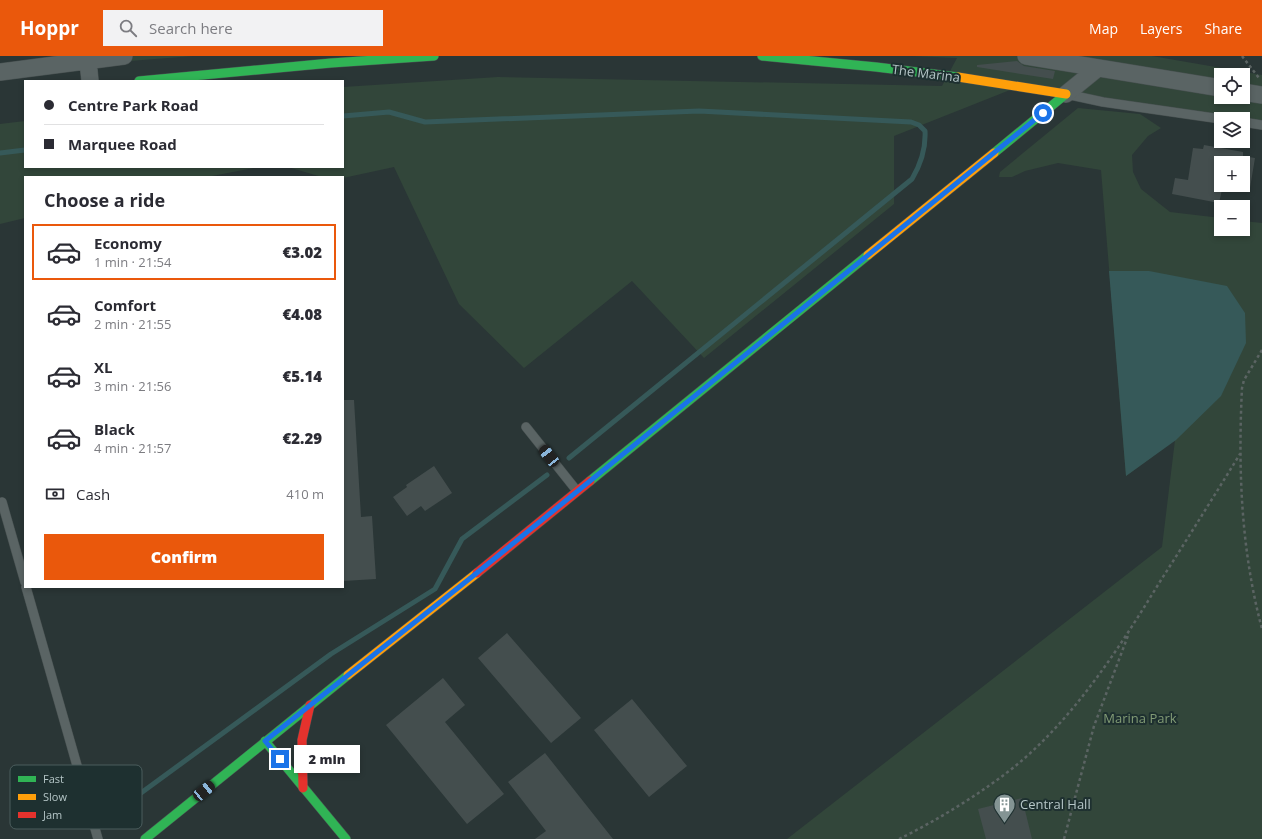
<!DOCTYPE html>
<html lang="en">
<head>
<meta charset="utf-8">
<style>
	:root { --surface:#fff; --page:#f2f2f3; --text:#2b2b33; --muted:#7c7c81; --line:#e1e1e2; --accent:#ea580c }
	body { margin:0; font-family:"Open Sans",sans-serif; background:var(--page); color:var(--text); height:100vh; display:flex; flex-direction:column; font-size:15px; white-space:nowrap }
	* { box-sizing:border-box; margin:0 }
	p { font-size:13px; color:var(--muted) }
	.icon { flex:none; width:22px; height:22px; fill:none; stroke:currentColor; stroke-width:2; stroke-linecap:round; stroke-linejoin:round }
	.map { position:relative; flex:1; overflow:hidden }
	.sheet { position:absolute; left:24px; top:120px; width:320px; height:412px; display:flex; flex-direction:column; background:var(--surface); border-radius:0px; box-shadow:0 2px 6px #0003 }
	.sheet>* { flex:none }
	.banner { position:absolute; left:24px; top:24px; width:320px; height:88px; border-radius:0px; box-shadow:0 2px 6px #0003; display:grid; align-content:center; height:88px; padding:0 20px; background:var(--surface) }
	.tools { position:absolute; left:1214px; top:12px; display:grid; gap:8px }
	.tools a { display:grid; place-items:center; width:36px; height:36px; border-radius:0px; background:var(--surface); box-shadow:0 2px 6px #0003; font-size:20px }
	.end { position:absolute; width:18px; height:18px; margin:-9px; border:5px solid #1a73e8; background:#fff; box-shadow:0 0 0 2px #fff }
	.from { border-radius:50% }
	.bubble { position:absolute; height:28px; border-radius:0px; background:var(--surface); box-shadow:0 2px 6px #0003; font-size:13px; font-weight:800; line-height:28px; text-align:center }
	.car { position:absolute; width:12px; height:24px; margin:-12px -6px; border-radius:5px; box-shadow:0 0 3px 1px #0007; background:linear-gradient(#222 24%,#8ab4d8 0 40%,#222 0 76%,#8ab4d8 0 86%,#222 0) }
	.banner b { display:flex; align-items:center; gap:14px; height:38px; font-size:15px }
	.banner b+b { border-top:1px solid var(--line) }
	.banner i { width:10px; height:10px; background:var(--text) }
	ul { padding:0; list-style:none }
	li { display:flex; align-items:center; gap:12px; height:56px; margin:0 8px 6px; padding:0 12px; border:2px solid transparent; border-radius:0px }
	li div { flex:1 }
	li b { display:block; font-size:15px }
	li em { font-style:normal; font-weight:800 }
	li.current { border-color:var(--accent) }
	li>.icon { width:36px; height:36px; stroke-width:1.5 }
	h2 { padding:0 20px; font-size:18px; line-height:48px }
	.pay { display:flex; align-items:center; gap:10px; height:44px; padding:0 20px; font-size:15px }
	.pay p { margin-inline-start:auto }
	.action { display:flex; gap:8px; margin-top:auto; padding:8px 20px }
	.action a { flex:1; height:46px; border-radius:0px; background:var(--accent); color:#fff; font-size:16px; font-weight:800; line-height:46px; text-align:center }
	header { display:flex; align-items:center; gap:24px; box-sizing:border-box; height:56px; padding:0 20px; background:var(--accent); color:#fff }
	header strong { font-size:19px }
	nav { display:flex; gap:22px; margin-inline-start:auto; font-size:14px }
	.search { width:280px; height:36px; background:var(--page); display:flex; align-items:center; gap:10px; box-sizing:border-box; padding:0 14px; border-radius:0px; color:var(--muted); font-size:15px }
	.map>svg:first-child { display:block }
	.green { fill:#32463a; fill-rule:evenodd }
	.water { fill:#365959 }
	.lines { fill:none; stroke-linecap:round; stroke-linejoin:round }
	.stream { stroke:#365959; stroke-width:5 }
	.building { fill:#444e4e }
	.lane-casing { stroke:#485151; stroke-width:10 }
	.street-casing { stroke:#485151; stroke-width:18 }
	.fast-casing { stroke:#485151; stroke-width:10 }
	.slow-casing { stroke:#485151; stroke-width:10 }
	.jam-casing { stroke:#485151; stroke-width:10 }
	.path { stroke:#5b6463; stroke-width:2.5; stroke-dasharray:3 3; stroke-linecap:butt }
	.lane { stroke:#5a6464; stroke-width:9 }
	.street { stroke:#5a6464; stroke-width:17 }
	.fast { stroke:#30b455; stroke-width:9 }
	.slow { stroke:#ff9f0a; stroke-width:9 }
	.jam { stroke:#e5322d; stroke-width:9 }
	.route { stroke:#1a73e8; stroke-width:5 }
	.labels { text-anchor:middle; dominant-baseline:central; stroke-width:4; stroke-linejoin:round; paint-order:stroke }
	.street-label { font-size:13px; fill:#b5c6c7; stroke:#1e3030 }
	.park-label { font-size:13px; fill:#829b75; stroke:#1e3030 }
	.poi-label { font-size:13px; fill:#b5c6c7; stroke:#1e3030; text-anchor:start }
	.key { fill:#1e3030; stroke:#4b5d5d; stroke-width:1 }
	.key-label { font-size:11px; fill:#b5c6c7 }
</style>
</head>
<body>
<header>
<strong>Hoppr</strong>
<div class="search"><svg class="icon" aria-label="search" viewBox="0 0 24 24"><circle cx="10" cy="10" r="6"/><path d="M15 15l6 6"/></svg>Search here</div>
<nav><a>Map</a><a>Layers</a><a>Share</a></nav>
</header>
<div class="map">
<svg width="1262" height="783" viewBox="0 0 1262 783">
	<rect width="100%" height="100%" fill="#2a3636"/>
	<path class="green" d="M53,0h140l-126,10z
		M911,0h241l110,19v47l-166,-23 -86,-9 -116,46v68l-190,154 -72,-77 -108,87 -65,-64 -65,-137 -51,11 -21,-1 -34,-10h55v-80l155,-10 444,9 15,-28zM1221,19h22v22h-22z
		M1078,52l62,6 21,14 -13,8 -16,19 1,17 8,17 29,23 51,6v11h22v-8l19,2v616h-475l375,-292 13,-107 -49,36 -25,-306 -43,-7 -33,8 -13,6h-13l1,-5z
		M25,65v46h234l-52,10h-182v41l-25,6v-100z"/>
	<path class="water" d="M1109,215h40l78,15 18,27 1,30 -25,53 -45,44 -50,36z"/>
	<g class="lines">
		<path class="stream" d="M343,60l46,-4 36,10 274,-11 212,11 8,3 6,6c1,18 -4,33 -13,48l-343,279
			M0,97l25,-3
			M111,770l19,-25 201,-147 104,-65 27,-50 85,-64"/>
	</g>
	<path class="building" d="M1017,5l7,5 31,5 -2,8 -76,-12v-2z
		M1204,89l39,7v4l12,2 -5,30 -17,-3h10v-22h-22v22h2l-4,18 -47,-9 3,-16 13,2 5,-32 10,1z
		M343,344h11l7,117 11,-1 4,63 -33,2z
		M434,410l18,27 -27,18 -4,-5 -14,10 -14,-19 14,-10 -1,-2z
		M507,577l74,85 -30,25 -73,-85z
		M443,622l22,27 -20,17 59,72 -37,30 -81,-99z
		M632,643l55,67 -38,31 -55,-67z
		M545,697l68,86h-78l11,-8 -38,-49z
		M1022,742l10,41h-46l-8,-30z"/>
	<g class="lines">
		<defs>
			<path id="lane" d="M1066,38l37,8 118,17
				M1243,66l19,3
				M526,371l51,64
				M2,446l23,80
				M26,531l72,252"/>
			<path id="street" d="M1026,0l195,32
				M88,5l2,20
				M0,16l124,-16
				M1243,36l19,3
				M1066,38l32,-26"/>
			<path id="fast" d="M762,0l114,11 82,10
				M139,25l192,-18 103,-7
				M994,97l72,-59
				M590,425l278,-226
				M265,685l81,98
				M145,783l203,-164"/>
			<path id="slow" d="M958,21l108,17
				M868,199l126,-102
				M348,619l129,-102"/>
			<path id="jam" d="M477,517l113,-92
				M303,732l-1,-48 8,-35"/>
		</defs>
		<use href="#lane" class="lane-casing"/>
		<use href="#street" class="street-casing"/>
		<use href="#fast" class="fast-casing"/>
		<use href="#slow" class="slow-casing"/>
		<use href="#jam" class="jam-casing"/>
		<path class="path" d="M1242,0l17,22
			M1262,294l-18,30 -2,8c-4,82 -1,162 20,241
			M899,783c39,-19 86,-48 120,-76 59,-50 102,-118 142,-183 27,-42 53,-84 79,-126
			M1064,783l30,-113 35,-93"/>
		<use href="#lane" class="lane"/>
		<use href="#street" class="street"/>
		<use href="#fast" class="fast"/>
		<use href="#slow" class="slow"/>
		<use href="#jam" class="jam"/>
	</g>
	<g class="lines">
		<path class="route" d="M280,703l-15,-18 208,-165 570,-463"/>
	</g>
	<defs>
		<symbol id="building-pin" viewBox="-11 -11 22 30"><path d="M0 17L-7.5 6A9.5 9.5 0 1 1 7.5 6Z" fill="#849494" stroke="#1e3030"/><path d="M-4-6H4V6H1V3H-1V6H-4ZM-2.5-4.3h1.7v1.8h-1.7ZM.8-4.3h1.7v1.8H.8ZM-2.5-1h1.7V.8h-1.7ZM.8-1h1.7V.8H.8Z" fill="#fff"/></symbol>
	</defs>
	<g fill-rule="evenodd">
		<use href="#building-pin" x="992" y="736" width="25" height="34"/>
	</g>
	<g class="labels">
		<g class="street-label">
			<text transform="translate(926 17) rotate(7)">The Marina</text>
		</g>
		<g class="park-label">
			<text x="1140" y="662">Marina Park</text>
		</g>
		<g class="poi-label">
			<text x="1020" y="748">Central Hall</text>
		</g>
	</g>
	<rect x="10" y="709" width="132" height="64" rx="6" class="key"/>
	<rect x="18" y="720" width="18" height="6" fill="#30b455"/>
	<rect x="18" y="738" width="18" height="6" fill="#ff9f0a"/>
	<rect x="18" y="756" width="18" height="6" fill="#e5322d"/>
	<g class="key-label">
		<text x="43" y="727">Fast</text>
		<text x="43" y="745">Slow</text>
		<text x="43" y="763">Jam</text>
	</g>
</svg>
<div class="tools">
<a><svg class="icon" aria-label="locate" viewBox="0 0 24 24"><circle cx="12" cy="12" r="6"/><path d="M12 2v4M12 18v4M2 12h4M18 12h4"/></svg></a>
<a><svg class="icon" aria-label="layers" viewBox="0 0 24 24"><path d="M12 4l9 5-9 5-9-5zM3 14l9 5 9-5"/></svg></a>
<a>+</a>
<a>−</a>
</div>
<i class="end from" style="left:1043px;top:57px"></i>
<i class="end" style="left:280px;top:703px"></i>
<div class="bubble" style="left:294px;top:689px;width:66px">2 min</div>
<i class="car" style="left:549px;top:400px;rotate:322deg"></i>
<i class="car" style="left:204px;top:735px;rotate:51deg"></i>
<div class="banner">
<b><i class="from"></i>Centre Park Road</b>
<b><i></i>Marquee Road</b>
</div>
<section class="sheet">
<h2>Choose a ride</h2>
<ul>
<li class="current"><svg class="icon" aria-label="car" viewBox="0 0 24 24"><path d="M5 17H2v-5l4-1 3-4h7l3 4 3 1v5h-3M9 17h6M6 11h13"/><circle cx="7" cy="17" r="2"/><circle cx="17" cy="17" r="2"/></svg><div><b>Economy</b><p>1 min · 21:54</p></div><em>€3.02</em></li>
<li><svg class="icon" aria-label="car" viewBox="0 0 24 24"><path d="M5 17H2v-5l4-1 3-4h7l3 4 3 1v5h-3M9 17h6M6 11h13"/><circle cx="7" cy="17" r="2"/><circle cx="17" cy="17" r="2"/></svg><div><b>Comfort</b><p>2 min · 21:55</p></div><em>€4.08</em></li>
<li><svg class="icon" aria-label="car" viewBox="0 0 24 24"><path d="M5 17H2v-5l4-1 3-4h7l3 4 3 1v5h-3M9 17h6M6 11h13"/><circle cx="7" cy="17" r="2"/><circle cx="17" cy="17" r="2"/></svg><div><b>XL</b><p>3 min · 21:56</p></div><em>€5.14</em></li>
<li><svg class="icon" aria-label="car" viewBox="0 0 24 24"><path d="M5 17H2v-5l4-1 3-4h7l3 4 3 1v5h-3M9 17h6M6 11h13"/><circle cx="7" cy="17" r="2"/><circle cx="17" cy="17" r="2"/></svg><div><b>Black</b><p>4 min · 21:57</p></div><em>€2.29</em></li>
</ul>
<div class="pay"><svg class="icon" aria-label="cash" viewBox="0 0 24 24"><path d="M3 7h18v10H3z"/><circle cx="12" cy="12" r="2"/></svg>Cash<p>410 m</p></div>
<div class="action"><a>Confirm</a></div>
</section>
</div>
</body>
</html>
